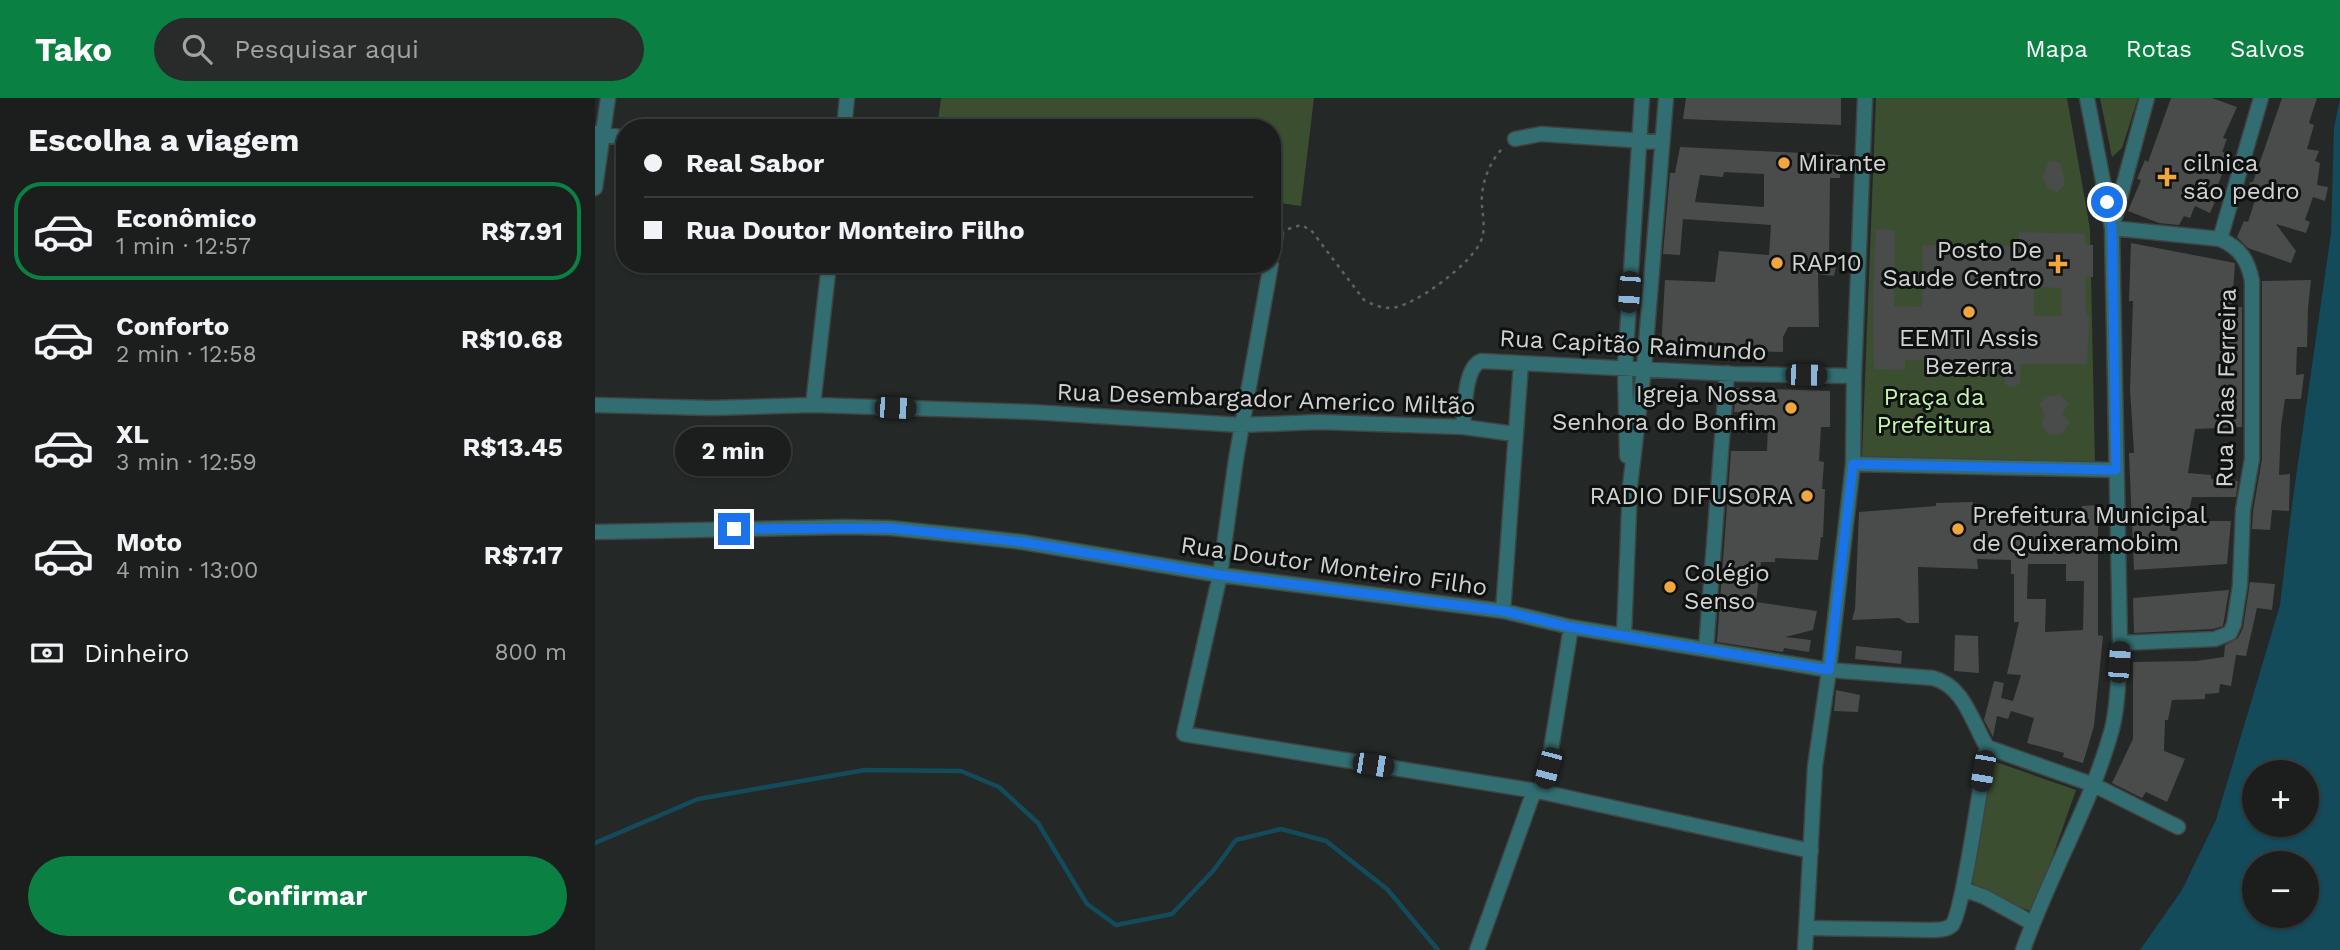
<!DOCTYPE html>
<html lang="pt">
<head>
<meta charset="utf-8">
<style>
	:root { --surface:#1b1e1d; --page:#282b2a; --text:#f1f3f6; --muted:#a0a2a4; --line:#393c3b; --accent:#0b8043 }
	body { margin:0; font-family:"Work Sans",sans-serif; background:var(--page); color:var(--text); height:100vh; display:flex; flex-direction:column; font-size:26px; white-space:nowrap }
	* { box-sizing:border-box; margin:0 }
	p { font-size:23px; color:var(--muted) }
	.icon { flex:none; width:38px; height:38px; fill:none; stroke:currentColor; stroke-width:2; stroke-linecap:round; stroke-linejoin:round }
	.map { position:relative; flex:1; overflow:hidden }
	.side { display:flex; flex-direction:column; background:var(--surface); width:595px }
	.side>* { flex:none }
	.top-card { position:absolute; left:21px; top:21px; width:665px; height:154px; border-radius:28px; box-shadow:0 2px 5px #0004,0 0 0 2px var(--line); display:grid; align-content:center; height:154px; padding:0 28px; background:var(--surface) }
	.tools { position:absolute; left:1647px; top:662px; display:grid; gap:14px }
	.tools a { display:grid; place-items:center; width:77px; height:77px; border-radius:50%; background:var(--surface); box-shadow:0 2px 5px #0004,0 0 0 2px var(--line); font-size:35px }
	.end { position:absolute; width:32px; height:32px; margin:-16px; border:9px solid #1a73e8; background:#fff; box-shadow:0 0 0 4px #fff }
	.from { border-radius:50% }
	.bubble { position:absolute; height:49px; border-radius:24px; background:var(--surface); box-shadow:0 2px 5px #0004,0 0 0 2px var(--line); font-size:23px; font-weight:700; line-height:49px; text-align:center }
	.car { position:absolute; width:21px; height:42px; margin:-21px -10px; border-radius:9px; box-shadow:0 0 5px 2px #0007; background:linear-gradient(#222 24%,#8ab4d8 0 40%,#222 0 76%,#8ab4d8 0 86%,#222 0) }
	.top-card b { display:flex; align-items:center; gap:24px; height:66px; font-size:26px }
	.top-card b+b { border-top:2px solid var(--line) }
	.top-card i { width:18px; height:18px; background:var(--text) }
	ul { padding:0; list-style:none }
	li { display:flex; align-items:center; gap:21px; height:98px; margin:0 14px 10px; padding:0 14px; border:4px solid transparent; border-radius:28px }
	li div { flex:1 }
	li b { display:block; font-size:26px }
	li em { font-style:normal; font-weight:700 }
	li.current { border-color:var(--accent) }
	li>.icon { width:63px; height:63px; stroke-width:1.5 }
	h2 { padding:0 28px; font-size:32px; line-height:84px }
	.pay { display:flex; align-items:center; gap:18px; height:77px; padding:0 28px; font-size:26px }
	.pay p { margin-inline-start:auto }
	.primary-button { display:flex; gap:14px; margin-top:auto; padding:14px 28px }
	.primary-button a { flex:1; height:80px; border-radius:42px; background:var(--accent); color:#fff; font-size:28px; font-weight:700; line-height:80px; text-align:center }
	header { display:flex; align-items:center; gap:42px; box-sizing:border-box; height:98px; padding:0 35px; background:var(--accent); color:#fff }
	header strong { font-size:33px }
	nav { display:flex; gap:38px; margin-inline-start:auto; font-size:24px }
	.search { width:490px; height:63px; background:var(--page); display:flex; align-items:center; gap:18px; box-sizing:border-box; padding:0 24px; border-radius:38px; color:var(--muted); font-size:26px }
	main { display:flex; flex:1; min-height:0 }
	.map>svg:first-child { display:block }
	.green { fill:#3b4f30 }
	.water { fill:#134b5b; fill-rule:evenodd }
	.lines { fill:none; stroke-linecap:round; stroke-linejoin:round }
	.stream { stroke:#134b5b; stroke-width:4.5 }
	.building { fill:#494c4a; fill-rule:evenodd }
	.minor-casing { stroke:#404342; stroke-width:17 }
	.tertiary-casing { stroke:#404342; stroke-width:17 }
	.path { stroke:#5e6261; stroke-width:2.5; stroke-dasharray:3.5 5; stroke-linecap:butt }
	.minor { stroke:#326e71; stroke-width:14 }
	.tertiary { stroke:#326e71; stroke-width:14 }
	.route { stroke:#1a73e8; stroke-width:9 }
	.poi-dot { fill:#f1a63f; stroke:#0f1010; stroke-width:2.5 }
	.labels { text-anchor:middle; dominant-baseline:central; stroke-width:6; stroke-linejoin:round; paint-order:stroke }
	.poi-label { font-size:24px; fill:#d0d3d2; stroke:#0f1010; text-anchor:start }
	.street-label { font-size:24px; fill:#d0d3d2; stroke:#0f1010 }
	.park-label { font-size:24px; fill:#c5f5ac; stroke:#0f1010 }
</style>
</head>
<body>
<header>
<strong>Tako</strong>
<div class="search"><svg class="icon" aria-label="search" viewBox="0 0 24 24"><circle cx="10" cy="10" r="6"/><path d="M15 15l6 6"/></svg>Pesquisar aqui</div>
<nav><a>Mapa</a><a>Rotas</a><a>Salvos</a></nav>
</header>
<main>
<section class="side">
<h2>Escolha a viagem</h2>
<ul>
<li class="current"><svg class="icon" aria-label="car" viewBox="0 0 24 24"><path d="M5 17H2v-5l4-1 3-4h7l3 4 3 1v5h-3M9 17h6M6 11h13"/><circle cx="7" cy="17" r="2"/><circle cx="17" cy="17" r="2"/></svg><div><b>Econômico</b><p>1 min · 12:57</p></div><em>R$7.91</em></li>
<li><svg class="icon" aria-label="car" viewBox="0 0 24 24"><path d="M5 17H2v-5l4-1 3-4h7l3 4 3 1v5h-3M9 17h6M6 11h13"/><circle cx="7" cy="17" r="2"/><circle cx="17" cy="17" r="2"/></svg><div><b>Conforto</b><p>2 min · 12:58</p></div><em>R$10.68</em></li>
<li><svg class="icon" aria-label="car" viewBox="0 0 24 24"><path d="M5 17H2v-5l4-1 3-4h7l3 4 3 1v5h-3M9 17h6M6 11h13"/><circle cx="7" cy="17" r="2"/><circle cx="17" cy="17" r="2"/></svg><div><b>XL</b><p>3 min · 12:59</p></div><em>R$13.45</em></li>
<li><svg class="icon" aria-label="car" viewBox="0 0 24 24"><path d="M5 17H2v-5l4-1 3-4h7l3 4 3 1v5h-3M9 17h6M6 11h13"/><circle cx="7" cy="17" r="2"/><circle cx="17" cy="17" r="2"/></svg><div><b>Moto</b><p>4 min · 13:00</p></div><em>R$7.17</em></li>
</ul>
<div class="pay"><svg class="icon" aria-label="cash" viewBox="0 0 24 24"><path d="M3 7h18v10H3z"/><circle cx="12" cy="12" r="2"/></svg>Dinheiro<p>800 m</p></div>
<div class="primary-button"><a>Confirmar</a></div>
</section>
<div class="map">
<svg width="1745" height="852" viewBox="0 0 1745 852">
	<rect width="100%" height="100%" fill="#242827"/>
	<path class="green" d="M346,0h373l-13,108 -29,-4v-74h-335z
		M1281,0h191l23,131 5,236 -233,-8z
		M1505,0h38l-16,50 -10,9z
		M1398,663l83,29 -43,122 -48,-18 -13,-12 -3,-24z"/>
	<path class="water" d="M1745,0v852h-200l42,-60 34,-70 64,-215 12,-100 39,-272 3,-105zM1659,674h53v52h-53zM1659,765h53v52h-53z"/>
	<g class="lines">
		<path class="stream" d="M0,745l103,-44 167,-29 96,1 38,16 39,36 49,81 29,21 56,-11 41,-43 23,-31 45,-11 45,12 61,48 51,61"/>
	</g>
	<path class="building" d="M1091,0h155v27l-158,-6z
		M1576,0h41l25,9 -14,31 4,1 -5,13 8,2 -15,38 3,3 -8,18 -15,-7 -5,12 -6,-2 -5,9 -20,-2 -31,-12 13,-31 -4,-1 8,-19 3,2z
		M1687,0h35l-8,25 5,2 -7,24 12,2 -4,10 5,2 -3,22 11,2 -3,14 -12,-4 -8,23 5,2 -4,11 -30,-9 20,27 -5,12 -43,-15 -11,-11 7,-16 4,1 8,-25 -9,-4 3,-11h3z
		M1085,49l161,8 -1,23h-10l-1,82h8l-3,16 -16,-2 1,53h-31l-5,10v15l-122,-4 4,-68 50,2 4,-31 50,4 2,-30 -88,-6 -3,36 -17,-1 7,-81h5zM1129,74l40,2v33l-69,-5 5,-27 23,2z
		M1454,63l11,2 2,7 3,14 -8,9 -10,-6 -4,-10z
		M1281,131l19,1 -1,76 28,1 1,-62 95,1 1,-14 66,2v11h8v32h-8l1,39h3l-2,48h-67l1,18 -7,6 -10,-4 2,-20 -101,-4v10l-31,-1 -1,-63zM1439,189l27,1 1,28h-28z
		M1536,145l104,20 -3,44h10v120l-47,2 -7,44 23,2v4l27,2 -2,16h-44l-5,24h44l-4,43 -93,6 -5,-117h5l-4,-64 3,-88h-4z
		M1716,182l-3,28 -1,39h-10l-1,28 8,-1 -3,25h-16l-4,27 -2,49 11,-1 -1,37 -17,-1 -2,20 -18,-1 1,-18 9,-52v-178z
		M1141,290l94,3v36h-9l-2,34 5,1 -2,27h3l-2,48h-2l-3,23 -43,-2v4h-14l-5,40 61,9 -4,19 -28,7 26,3 -2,12 -25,-4 -1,4 -66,-10 14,-191h36l1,-25 -16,-1v-12l-18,-1z
		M1466,297l8,9 -7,10 8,8 -8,12 -12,1 -9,-9 4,-11 -6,-11 8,-8z
		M1378,404v5l56,3h53v-4l16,-1v130l5,1 -9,90 -11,37 -20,-6 1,-4 -37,-10 7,-25 -23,-7 -3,8 -11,-3 -4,21 -9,-17 10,-39 10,2 -3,15 12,3 8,-26 -14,-1 12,-52h-5v-48h-3v-14l-34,-1 1,10 -60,-2 1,56h-12l-8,-5 -47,2 3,-11 4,-97 77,-6v-3zM1433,466h38v17h18l-1,49 -38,2 1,-33h-19z
		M1655,484l25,2 -3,26 -15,-2 -11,48 -10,-1 -5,31 -11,-2 -1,9 -14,1v5l-33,1 -4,20h-3l-1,31 21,8 -18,43 -21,-10 -4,6 -30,-15 21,-44v-77l63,-1 28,-4 1,-12 13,-7 5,-10z
		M1634,492l-6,36 -10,3 -79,4 -1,-35z
		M1360,537l23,1 1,37 -25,-2z
		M1261,548l46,5 -1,13 -46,-5z
		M1241,592l24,5 -2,17 -24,-1z"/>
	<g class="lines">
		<defs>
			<path id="minor" d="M1492,0l25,130 108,11c20,9 28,21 32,42v178l-9,51 -3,75 -6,39 -4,9 -15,6 -95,4
				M249,30l3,-30
				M0,35l30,5
				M920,41l26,-5 120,8
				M0,90l13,-90
				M677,129l4,7 -4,22
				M1625,141l41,-141
				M676,166l-35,195 -16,116 -36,159 358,58 269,59
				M0,307l116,3 102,-3 219,7 209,13 78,-3 144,5 52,7
				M218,307l16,-141
				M868,329c2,-18 1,-59 18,-66l254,13 119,2
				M1032,358l-2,-89 17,-269
				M1258,366l263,6
				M0,434l251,-5 44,1 87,9 45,5 198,33 283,36 68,16 258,43 104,8c31,8 39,44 54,69l107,38 84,42
				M908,513l18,-248
				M1029,537l6,-149 14,-118 22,-270
				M1111,551l21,-276
				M947,694l6,-24 23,-141
				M1368,791l22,8 47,26
				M1212,830l124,2c7,0 16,0 21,-5 11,-13 30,-151 35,-178
				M882,852l57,-159
				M1428,852c26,-75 68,-144 89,-221 7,-28 6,-58 8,-86l-8,-415 35,-130"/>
			<path id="tertiary" d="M1210,852l10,-184 14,-96 24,-206 1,-88 11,-278"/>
		</defs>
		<use href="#minor" class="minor-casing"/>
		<use href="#tertiary" class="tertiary-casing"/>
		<path class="path" d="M693,131l13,-4 10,5 53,70c8,4 16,8 25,8 23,1 87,-47 93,-70 3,-9 1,-22 0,-32 -2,-20 7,-45 22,-59"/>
		<use href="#minor" class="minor"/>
		<use href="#tertiary" class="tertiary"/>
	</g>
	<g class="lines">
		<path class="route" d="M139,431l156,-1 132,14 198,33 283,36 67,16 259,43 24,-206 263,6 -4,-242 -5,-26"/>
	</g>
	<g class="poi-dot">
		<circle cx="1189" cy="65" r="7"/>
		<path d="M1568.5 68.5h7v7h7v7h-7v7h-7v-7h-7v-7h7z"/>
		<circle cx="1182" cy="165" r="7"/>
		<path d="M1459.5 155.5h7v7h7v7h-7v7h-7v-7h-7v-7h7z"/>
		<circle cx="1374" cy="214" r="7"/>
		<circle cx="1196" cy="310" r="7"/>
		<circle cx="1212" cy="398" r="7"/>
		<circle cx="1363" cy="431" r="7"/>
		<circle cx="1075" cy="489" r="7"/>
	</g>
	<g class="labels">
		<g class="poi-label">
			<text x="1203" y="65">Mirante</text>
			<text x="1588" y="65">cilnica<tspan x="1588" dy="28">são pedro</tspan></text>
			<text x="1447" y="152" text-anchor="end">Posto De<tspan x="1447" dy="28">Saude Centro</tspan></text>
			<text x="1196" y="165">RAP10</text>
			<text x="1374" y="240" text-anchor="middle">EEMTI Assis<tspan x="1374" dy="28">Bezerra</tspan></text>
			<text x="1182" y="296" text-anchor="end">Igreja Nossa<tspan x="1182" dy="28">Senhora do Bonfim</tspan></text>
			<text x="1198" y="398" text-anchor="end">RADIO DIFUSORA</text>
			<text x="1377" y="417">Prefeitura Municipal<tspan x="1377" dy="28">de Quixeramobim</tspan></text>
			<text x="1089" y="475">Colégio<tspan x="1089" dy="28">Senso</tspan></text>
		</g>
		<g class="street-label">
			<text transform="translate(1038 247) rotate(3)">Rua Capitão Raimundo</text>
			<text transform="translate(1631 290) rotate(-89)">Rua Dias Ferreira</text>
			<text transform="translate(671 301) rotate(2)">Rua Desembargador Americo Miltão</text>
			<text transform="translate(739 468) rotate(8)">Rua Doutor Monteiro Filho</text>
		</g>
		<g class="park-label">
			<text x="1339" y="299">Praça da<tspan x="1339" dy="28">Prefeitura</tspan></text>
		</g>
	</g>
</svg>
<div class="tools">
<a>+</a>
<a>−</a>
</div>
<i class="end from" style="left:1512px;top:104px"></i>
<i class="end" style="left:139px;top:431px"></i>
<div class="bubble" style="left:80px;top:329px;width:116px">2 min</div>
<i class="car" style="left:1034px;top:194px;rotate:184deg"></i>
<i class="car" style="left:1211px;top:277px;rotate:91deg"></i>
<i class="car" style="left:300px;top:310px;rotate:92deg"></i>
<i class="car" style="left:1524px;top:564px;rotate:4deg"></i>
<i class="car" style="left:778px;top:667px;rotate:99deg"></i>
<i class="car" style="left:953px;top:670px;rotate:195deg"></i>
<i class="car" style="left:1388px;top:673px;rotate:190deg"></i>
<div class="top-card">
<b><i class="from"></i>Real Sabor</b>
<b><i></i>Rua Doutor Monteiro Filho</b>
</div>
</div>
</main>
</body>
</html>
